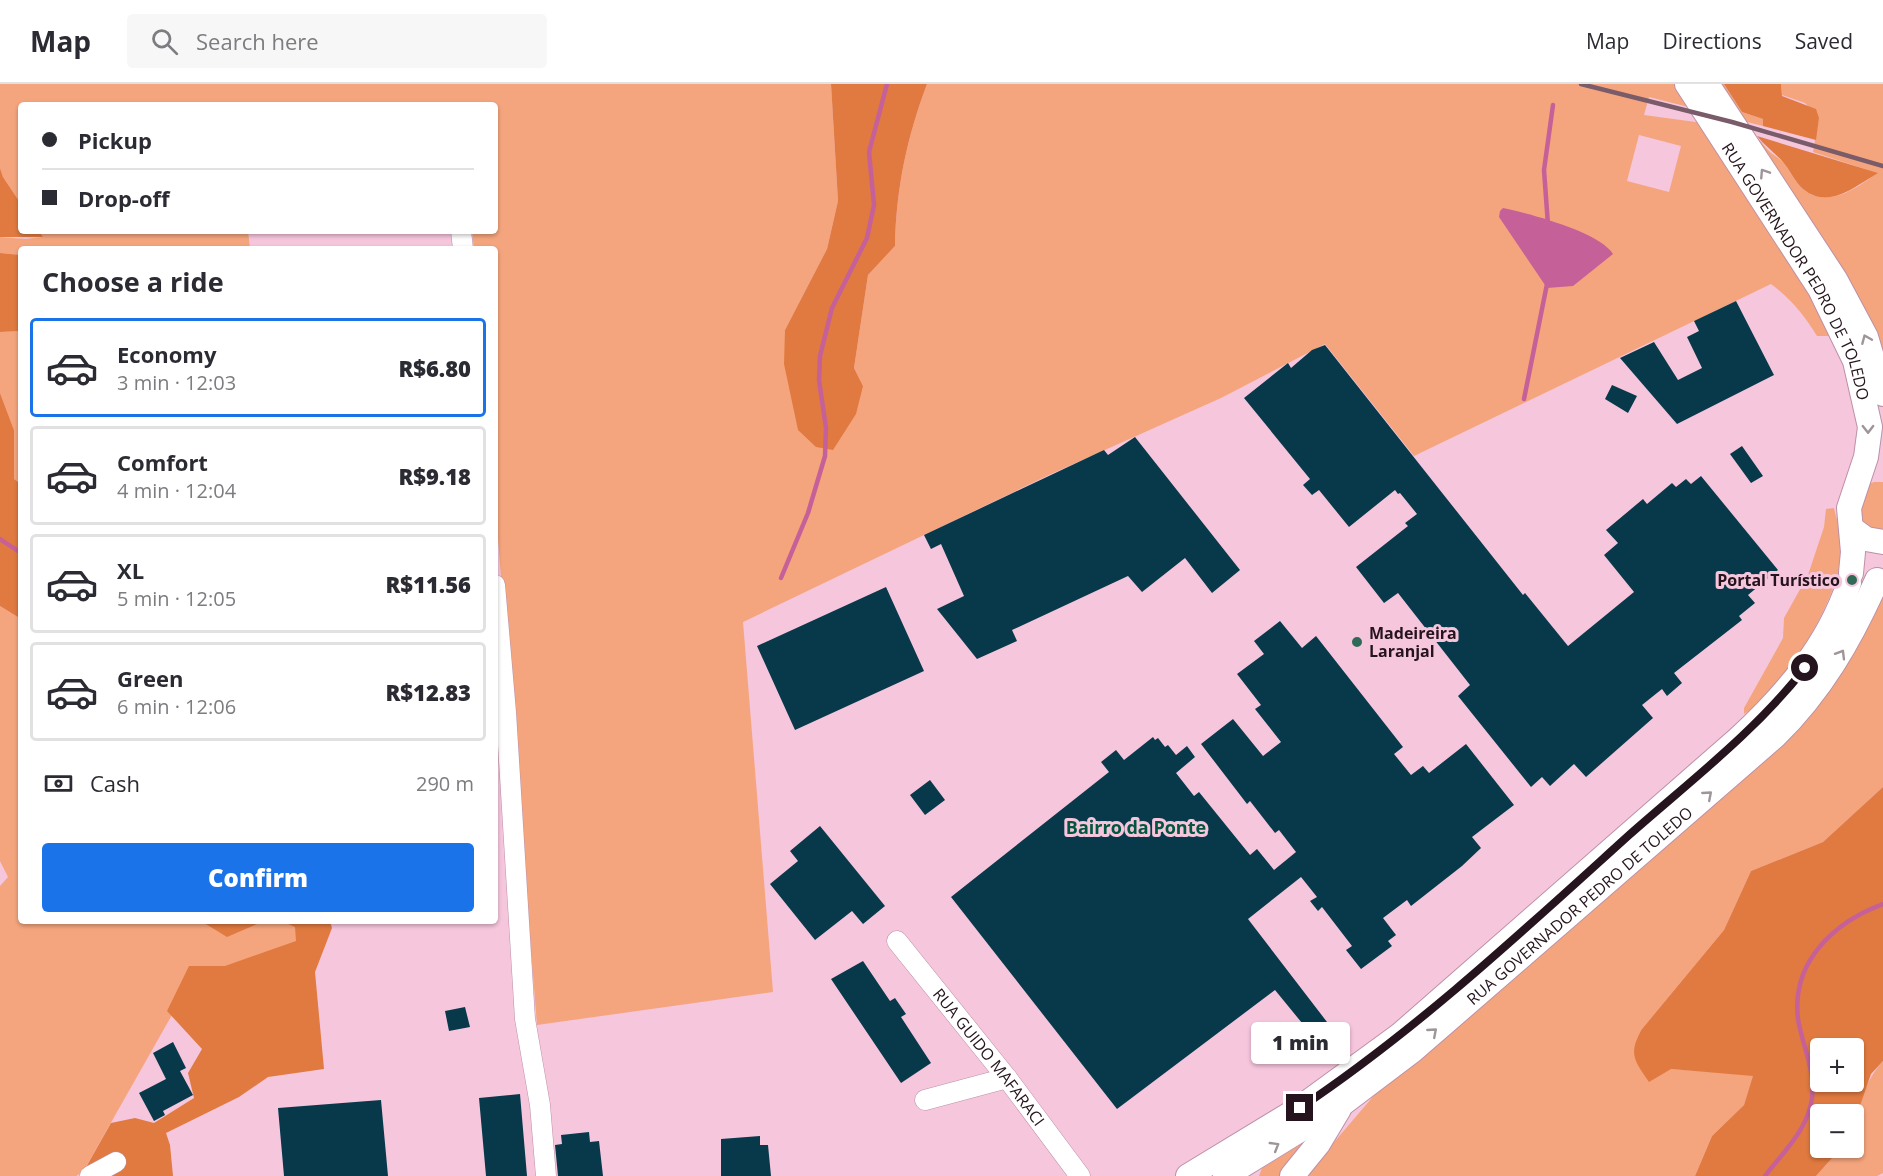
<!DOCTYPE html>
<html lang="en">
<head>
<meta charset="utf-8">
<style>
	:root { --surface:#fff; --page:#f7f7f7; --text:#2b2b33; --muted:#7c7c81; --line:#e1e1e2; --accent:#1a73e8 }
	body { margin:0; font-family:"Open Sans",sans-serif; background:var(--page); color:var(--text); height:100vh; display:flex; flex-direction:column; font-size:22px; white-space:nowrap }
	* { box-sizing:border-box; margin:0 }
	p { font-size:20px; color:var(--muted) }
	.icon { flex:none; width:33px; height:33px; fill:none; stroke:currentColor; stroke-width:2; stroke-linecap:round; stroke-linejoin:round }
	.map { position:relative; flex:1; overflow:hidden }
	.details { position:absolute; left:18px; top:162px; width:480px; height:678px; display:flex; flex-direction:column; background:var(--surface); border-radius:6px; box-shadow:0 2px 4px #0004 }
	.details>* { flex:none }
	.banner { position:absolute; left:18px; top:18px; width:480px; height:132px; border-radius:6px; box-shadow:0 2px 4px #0004; display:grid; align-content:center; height:132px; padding:0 24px; background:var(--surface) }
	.buttons { position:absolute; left:1810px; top:954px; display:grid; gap:12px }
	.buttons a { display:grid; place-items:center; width:54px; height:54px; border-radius:6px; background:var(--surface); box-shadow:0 2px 4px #0004; font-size:30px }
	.end { position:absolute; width:27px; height:27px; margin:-14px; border:8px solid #25141d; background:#fff; box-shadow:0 0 0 3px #fff }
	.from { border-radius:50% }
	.bubble { position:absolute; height:42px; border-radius:6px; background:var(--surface); box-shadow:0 2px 4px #0004; font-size:20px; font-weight:800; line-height:42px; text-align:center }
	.banner b { display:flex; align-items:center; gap:21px; height:57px; font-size:22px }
	.banner b+b { border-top:2px solid var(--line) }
	.banner i { width:15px; height:15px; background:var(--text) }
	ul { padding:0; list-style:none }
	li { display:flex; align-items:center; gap:18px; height:99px; margin:0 12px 9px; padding:0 12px; border:3px solid var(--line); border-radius:6px }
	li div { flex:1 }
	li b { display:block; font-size:22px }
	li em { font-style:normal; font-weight:800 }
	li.current { border-color:var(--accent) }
	li>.icon { width:54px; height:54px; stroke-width:1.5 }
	h2 { padding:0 24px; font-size:27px; line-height:72px }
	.pay { display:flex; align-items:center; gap:15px; height:66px; padding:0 24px; font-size:22px }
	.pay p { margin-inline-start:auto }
	.action { display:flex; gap:12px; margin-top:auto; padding:12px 24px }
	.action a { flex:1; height:69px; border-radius:6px; background:var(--accent); color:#fff; font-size:24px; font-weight:800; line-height:69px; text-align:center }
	header { display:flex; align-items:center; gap:36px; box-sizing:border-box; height:84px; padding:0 30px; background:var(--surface); border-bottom:2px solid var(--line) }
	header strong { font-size:28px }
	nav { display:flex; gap:33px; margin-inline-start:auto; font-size:21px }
	.search { width:420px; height:54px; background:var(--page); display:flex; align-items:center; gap:15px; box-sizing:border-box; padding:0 21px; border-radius:6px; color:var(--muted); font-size:22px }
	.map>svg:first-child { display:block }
	.green { fill:#f4a57d; fill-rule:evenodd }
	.forest { fill:#e07a40; fill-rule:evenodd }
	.water { fill:#c66099 }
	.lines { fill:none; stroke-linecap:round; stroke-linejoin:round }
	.stream { stroke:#c66099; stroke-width:4.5 }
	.building { fill:#07394b }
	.minor-casing { stroke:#bd90a6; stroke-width:21 }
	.major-casing { stroke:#bd90a6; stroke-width:26 }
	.minor { stroke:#fff; stroke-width:20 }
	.major { stroke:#fff; stroke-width:24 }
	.rail { stroke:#795b6a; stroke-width:4.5 }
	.oneway { stroke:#9d9599 }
	.route { stroke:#25141d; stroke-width:8 }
	.poi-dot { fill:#2e6a55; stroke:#f6c6dd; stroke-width:2 }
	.labels { text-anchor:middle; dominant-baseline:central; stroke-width:6; stroke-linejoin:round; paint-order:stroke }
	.street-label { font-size:16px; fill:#25141d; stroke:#f6c6dd }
	.poi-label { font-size:16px; font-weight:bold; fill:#25141d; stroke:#f6c6dd; text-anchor:end }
	.neighbourhood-label { font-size:18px; font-weight:bold; fill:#02553f; stroke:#f6c6dd }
</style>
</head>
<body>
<header>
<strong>Map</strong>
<div class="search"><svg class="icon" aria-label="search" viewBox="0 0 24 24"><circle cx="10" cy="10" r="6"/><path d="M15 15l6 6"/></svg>Search here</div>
<nav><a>Map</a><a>Directions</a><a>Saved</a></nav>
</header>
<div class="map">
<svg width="1883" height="1092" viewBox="0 0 1883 1092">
	<rect width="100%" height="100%" fill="#f6c6dd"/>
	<path class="green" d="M0,0h831l7,117 -11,48 -42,81 78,56 -9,-18 14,-93 27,-29c1,-57 12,-109 32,-162h797l18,28 21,7v7l-114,-29 -5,18 59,8 94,141 35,72h-15c-12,-20 -27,-38 -46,-52l-357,172 -89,-112 -104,54 -172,77 -306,147 30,370 -236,33 -42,-523v-253h-21l-2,-18h23v-126h-474v99l-18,-27 -3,-9zM1639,51l42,11 -12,46 -42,-11z
		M1781,0h102v277l-135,-228c11,3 13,10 21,18 4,4 10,7 14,11 7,8 12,20 20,27 24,20 53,0 74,-16l-64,-21 6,-34 -14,-15 -23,-8z
		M39,147h209l2,18h-229v6l-21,-2v-16l26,2 17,-2z
		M21,247v153l-7,-5v-49l-14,-37v-61z
		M1874,398h9v50l-21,-7 -5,-28 9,-12z
		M1834,424c2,12 9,24 9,35 1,48 -58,147 -99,171v-6l39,-70 1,-20 24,-43 16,-48 2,-18z
		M1883,496v207l-60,55 -72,29 -27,59 -82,99 29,40 83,6 -10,30 -32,31 -17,40h-390l84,-98z
		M0,522l21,13v302h289l3,25 -119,30 -111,196 -7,4h-76v-290l8,-9 -8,-16z
		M1883,977v112l-6,3h-61l25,-28h13c0,-31 8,-64 29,-87z
		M1313,1053l-33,39h-21l3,-8z"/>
	<path class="forest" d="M831,0h96c-20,53 -31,105 -32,162l-27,29 -14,93 9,18 -7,28 -23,36 -17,-3 -18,-17 -14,-66 1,-34 42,-81 11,-48z
		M1724,0h57l1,12 34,13 3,9 -3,22 -53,-14v-7l-21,-7z
		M1757,52l121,37c-24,14 -49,37 -75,16 -8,-7 -13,-19 -20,-27 -8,-9 -18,-16 -26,-26z
		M0,84l3,9 18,27v27h18l4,6h-43z
		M0,169l21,2v76l-21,1z
		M0,309l14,37v49l7,5v135l-21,-13z
		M1883,703v274l-12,13 -17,49v-9h-33v34h20l-25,28h-121l17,-40 32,-31 9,-29 -82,-7 -22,13c-15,-22 -21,-28 -7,-53l82,-99 27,-59 72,-29zM1821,964h33v34h-33z
		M201,837h63l-37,16z
		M282,837h48l2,7 -17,44 9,97 -56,8 -29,20 -73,36 4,12 3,31h-92l30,-53 24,-5 19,5 40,-25 -6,-25 14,-24 -35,-38 22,-45h36l71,-25 -1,-14z"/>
	<path class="water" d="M1503,124c25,5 97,24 110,46l-40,32 -26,2 -48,-71 1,-6z"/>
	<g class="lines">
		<path class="stream" d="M1548,141l-4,-55 9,-65
			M1524,315l23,-115
			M0,455l21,14
			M781,494l27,-65 17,-57 1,-28 -7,-48 1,-24 12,-48 35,-70 7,-33 -5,-53 18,-68
			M1765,1092c16,-21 38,-42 45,-68 9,-32 -7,-58 -12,-89 -7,-57 36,-97 85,-115"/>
	</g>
	<path class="building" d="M1736,217l38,74 -97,49 -57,-66 34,-16 24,38 24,-12 -15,-31 12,-6 -5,-10z
		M1325,261l198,250 2,-2 43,53 66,-54 -30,-37 14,-12 -12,-13 37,-31 4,5 25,-21 4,4 10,-8 5,5 10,-8 77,94 -30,25 7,8 -16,13 3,4 -68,53 8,10 -15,13 -5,-7 -20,16 11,13 -67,59 -12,-13 -24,22 -8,-9 -11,10 -73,-91 12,-11 -72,-92 -14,10 -28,-36 52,-41 -3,-3 12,-9 -17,-21 -2,1 -3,-4 -46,37 -30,-37 -7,5 -9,-10 7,-6 -66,-81 44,-35 3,5 21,-18z
		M1612,301l25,11 -9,17 -23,-14z
		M1135,353l105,133 -28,23 -27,-35 -43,34 -14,-16 -116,54 5,11 -40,18 -40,-50 27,-13 -23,-52 -10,5 -7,-14 180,-85 4,5z
		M1742,362l21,30 -12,7 -21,-29z
		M886,503l38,84 -129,59 -38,-84z
		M1280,537l22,27 14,-12 87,111 -9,7 17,21 12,-9 6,7 37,-29 48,61 -42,32 9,11 -19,18 -51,40 -4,-6 -24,18 13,17 -8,6 4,5 -31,23 -15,-19 6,-4 -30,-39 -4,4 -8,-10 7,-4 -16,-20 -53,42 79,103 -16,12 -36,-44 -158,119 -166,-212 158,-125 -8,-10 15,-12 8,10 29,-23 2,3 3,-2 7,9 3,-2 8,10 11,-9 8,11 -19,16 18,23 5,-4 51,63 7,-6 17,21 22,-18 -17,-22 -4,3 -25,-32 -3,3 -46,-60 32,-25 30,37 18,-14 -26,-33 6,-4 -24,-31 27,-20 -10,-13z
		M930,696l15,20 -20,15 -15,-20z
		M820,742l65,80 -22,18 -11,-13 -37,29 -45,-56 28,-23 -8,-10z
		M863,877l27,40 5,-3 11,16 -5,3 30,46 -30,20 -70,-104z
		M465,923l5,20 -21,4 -4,-20z
		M173,958l13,26 -6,3 13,24 -30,16 2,4 -11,6 -15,-28 27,-14 -13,-26z
		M520,1010l7,82h-41l-7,-78z
		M381,1016l7,76h-104l-6,-68z
		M589,1048l1,10 9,-1 4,35h-45l-3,-31 7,-1 -1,-9z
		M760,1052v9h8l3,31h-50v-37z"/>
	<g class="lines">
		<defs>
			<g id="minor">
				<path d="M461,147l2,18"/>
				<path d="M495,501l11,127 19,307 15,86 6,71"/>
				<path id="s1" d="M897,857l110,137 73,98"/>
				<path d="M925,1016l82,-22"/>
				<path d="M90,1092l26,-14"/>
			</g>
			<g id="major">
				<path id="s2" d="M1687,0l133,205 35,72 15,66 -4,30 -17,51 4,44 -2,21"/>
				<path d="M1707,0l128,195 31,58 17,57"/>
				<path d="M1851,444l15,11 17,3"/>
				<path d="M1188,1092l112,-68 100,-73 337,-295c48,-44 91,-94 112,-157"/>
				<path id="s3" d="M1225,1092l117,-72 70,-53 363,-315c46,-45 76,-97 102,-156"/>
				<path d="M1292,1092l26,-32 21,-35"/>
			</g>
		</defs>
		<use href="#minor" class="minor-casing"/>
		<use href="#major" class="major-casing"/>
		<use href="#minor" class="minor"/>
		<use href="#major" class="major"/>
		<path class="rail" d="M1581,0l151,38 151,44"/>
	</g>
	<defs><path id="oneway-chevron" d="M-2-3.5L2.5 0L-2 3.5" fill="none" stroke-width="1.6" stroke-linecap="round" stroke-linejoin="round" transform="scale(1.5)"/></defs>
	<g class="oneway">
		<use href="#oneway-chevron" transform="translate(1764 89) rotate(-123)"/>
		<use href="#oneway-chevron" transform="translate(1866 255) rotate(-113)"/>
		<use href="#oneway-chevron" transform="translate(1868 345) rotate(89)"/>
		<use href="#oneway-chevron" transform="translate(1841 570) rotate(-59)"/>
		<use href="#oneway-chevron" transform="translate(1708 711) rotate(-41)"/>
		<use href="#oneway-chevron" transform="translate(1433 948) rotate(-41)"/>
		<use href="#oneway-chevron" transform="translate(1275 1062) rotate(-31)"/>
	</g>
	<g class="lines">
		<path class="route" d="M1300,1024c118,-79 223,-177 328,-272 61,-54 127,-104 177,-168"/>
	</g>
	<g class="poi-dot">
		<circle cx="1852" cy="496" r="6"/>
		<circle cx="1357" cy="558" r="6"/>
	</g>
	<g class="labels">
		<g class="street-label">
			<text stroke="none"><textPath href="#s2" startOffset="218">RUA GOVERNADOR PEDRO DE TOLEDO</textPath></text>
			<text stroke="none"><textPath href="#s3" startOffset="447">RUA GOVERNADOR PEDRO DE TOLEDO</textPath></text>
			<text stroke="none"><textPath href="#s1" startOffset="148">RUA GUIDO MAFARACI</textPath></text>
		</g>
		<g class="poi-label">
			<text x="1840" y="496">Portal Turístico</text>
			<text x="1369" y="549" text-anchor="start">Madeireira<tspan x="1369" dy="18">Laranjal</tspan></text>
		</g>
		<g class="neighbourhood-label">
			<text x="1136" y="743">Bairro da Ponte</text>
		</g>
	</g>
</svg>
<div class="buttons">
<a>+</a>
<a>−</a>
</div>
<i class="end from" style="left:1805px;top:584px"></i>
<i class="end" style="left:1300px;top:1024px"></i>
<div class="bubble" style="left:1251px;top:938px;width:99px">1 min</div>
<div class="banner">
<b><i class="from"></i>Pickup</b>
<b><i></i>Drop-off</b>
</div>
<section class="details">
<h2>Choose a ride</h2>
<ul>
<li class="current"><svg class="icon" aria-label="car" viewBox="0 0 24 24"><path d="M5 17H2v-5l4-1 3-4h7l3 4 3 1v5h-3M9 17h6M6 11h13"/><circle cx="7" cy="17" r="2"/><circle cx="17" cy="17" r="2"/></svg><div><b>Economy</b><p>3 min · 12:03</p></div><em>R$6.80</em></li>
<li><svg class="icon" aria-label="car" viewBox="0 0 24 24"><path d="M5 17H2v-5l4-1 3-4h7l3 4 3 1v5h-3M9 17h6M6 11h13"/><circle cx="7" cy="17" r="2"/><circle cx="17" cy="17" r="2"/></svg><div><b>Comfort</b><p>4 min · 12:04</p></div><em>R$9.18</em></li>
<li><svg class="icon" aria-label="car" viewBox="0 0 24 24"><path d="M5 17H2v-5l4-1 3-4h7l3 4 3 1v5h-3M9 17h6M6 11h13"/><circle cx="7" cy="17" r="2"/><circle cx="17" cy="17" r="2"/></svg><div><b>XL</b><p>5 min · 12:05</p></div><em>R$11.56</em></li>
<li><svg class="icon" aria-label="car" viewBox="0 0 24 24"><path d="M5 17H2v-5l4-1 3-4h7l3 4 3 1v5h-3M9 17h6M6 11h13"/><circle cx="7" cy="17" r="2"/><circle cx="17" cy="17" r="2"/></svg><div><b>Green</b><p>6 min · 12:06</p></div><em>R$12.83</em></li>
</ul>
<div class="pay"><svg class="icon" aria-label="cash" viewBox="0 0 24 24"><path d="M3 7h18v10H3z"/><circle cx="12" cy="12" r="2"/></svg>Cash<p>290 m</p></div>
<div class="action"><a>Confirm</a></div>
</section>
</div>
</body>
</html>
